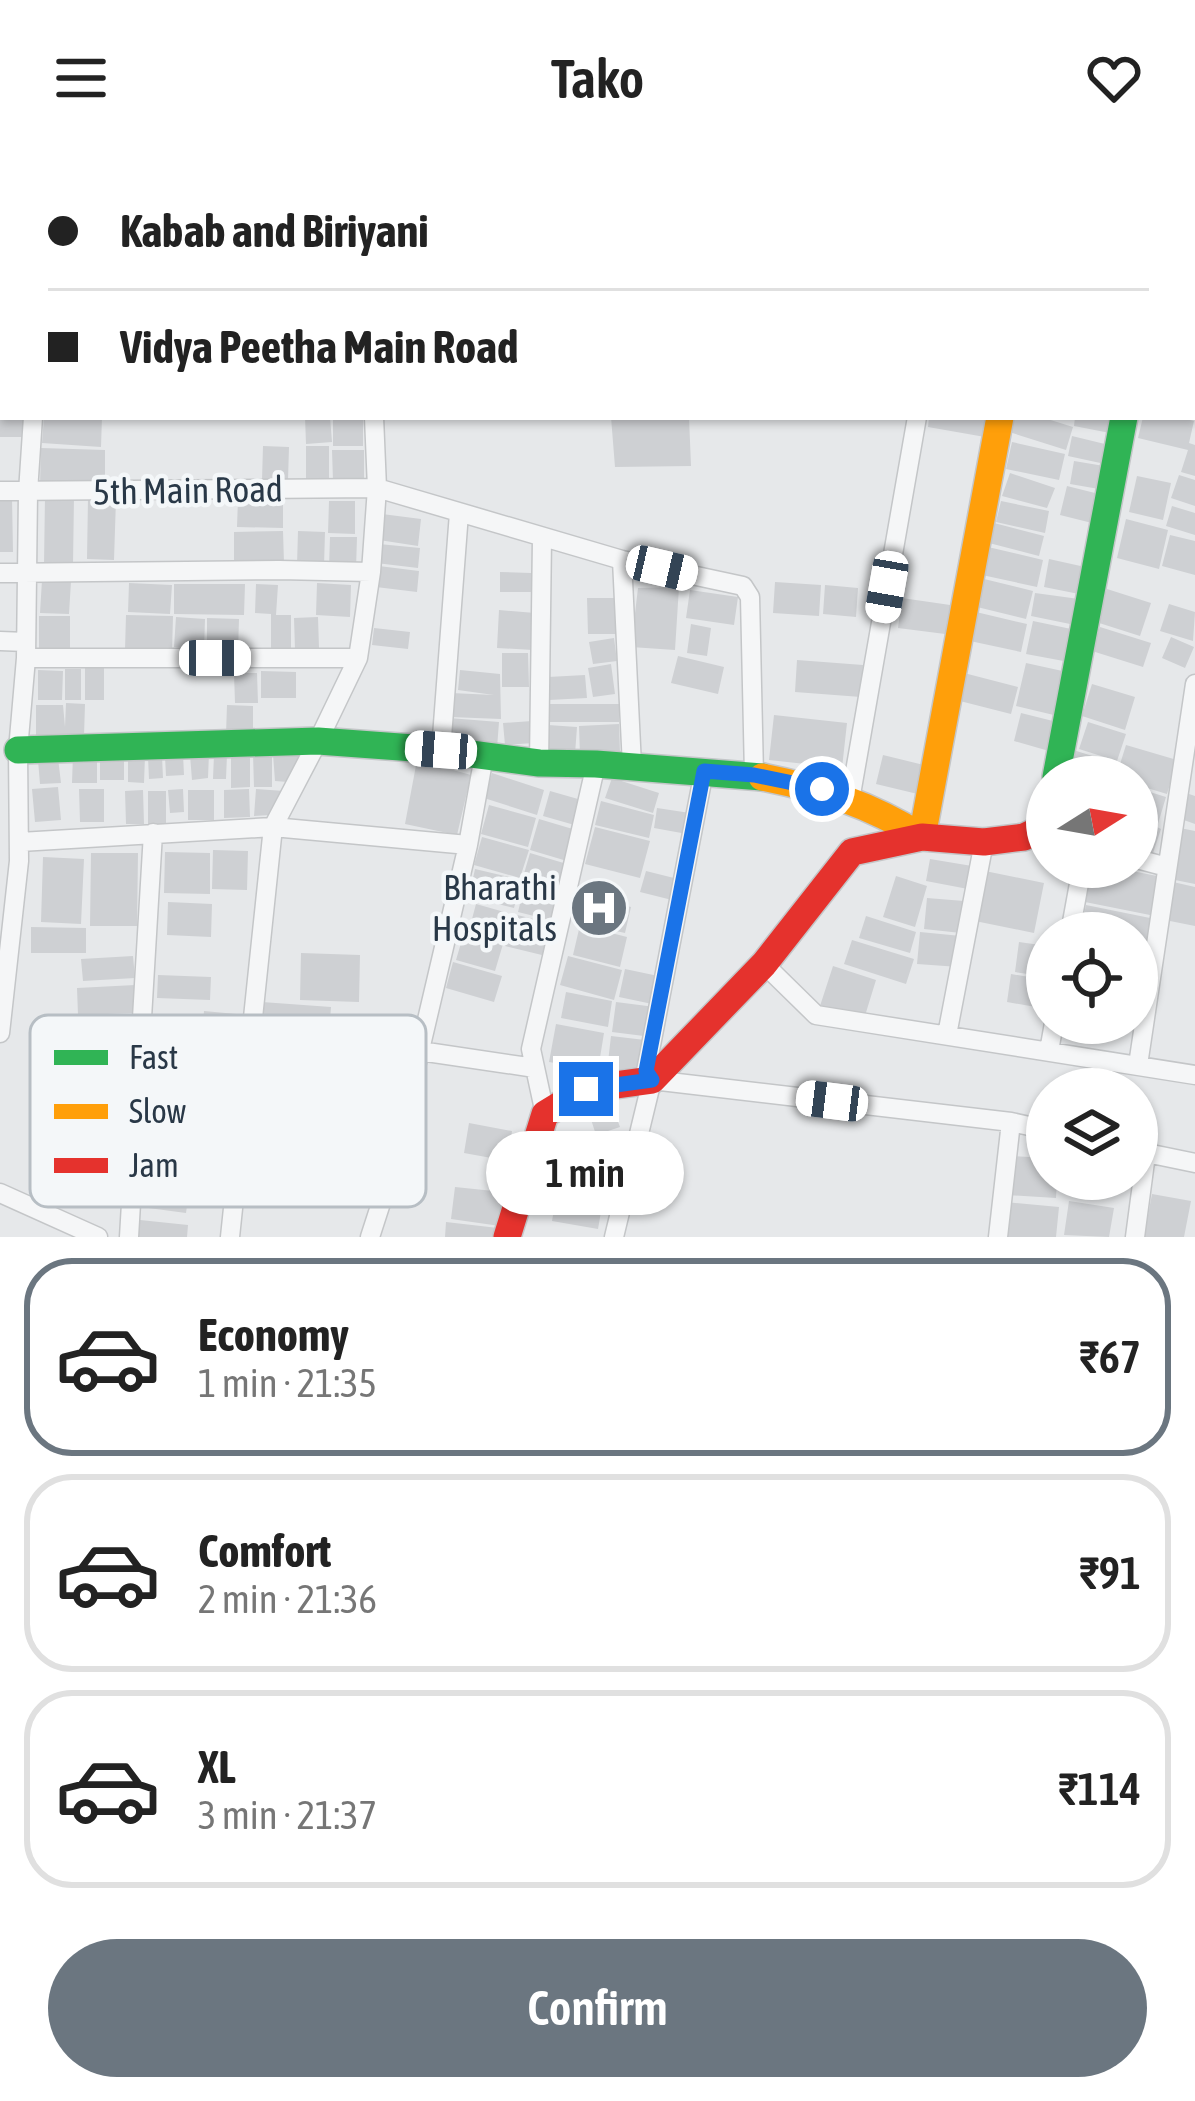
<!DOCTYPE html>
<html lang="en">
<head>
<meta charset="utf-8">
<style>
	:root { --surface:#fff; --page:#f2f2f2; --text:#222; --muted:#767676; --line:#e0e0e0; --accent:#6b7680 }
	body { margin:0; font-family:"Asap Condensed",sans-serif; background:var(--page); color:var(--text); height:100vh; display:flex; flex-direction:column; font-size:45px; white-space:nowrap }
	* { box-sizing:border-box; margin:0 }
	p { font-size:39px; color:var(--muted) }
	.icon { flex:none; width:66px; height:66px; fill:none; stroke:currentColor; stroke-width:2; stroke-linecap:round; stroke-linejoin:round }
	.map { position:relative; height:1081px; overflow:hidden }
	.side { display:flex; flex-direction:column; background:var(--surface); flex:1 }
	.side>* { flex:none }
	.hud { position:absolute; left:0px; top:0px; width:1197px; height:264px; box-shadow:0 3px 9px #0004; display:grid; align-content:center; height:264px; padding:0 48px; background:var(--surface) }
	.needle { width:78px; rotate:79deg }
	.controls { position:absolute; left:1026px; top:600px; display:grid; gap:24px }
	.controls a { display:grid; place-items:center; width:132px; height:132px; border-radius:50%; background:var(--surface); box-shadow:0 3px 9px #0004; font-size:60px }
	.end { position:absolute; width:54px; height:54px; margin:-27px; border:15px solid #1a73e8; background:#fff; box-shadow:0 0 0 6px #fff }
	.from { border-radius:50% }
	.bubble { position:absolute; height:84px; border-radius:42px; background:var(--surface); box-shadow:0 3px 9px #0004; font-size:39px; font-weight:600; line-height:84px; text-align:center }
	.car { position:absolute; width:36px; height:72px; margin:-36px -18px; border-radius:15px; box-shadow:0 0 9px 3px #0007; background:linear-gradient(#fff 24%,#345 0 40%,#fff 0 76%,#345 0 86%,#fff 0) }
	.hud b { display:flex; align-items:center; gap:42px; height:114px; font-size:45px }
	.hud b+b { border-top:3px solid var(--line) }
	.hud i { width:30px; height:30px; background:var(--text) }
	ul { padding:21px 0 0; list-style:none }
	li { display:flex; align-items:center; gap:36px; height:198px; margin:0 24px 18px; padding:0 24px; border:6px solid var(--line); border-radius:48px }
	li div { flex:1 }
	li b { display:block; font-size:45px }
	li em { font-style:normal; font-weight:600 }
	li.current { border-color:var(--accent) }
	li>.icon { width:108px; height:108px; stroke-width:1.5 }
	.button { display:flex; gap:24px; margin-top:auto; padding:24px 48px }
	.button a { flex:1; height:138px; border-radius:72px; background:var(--accent); color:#fff; font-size:48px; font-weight:600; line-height:138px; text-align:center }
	header { display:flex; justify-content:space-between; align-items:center; height:156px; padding:0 48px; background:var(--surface); font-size:54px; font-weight:600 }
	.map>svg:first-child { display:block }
	.building { fill:#ced0d3 }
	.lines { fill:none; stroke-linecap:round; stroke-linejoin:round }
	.lane-casing { stroke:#c4c6c8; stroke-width:12 }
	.street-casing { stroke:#c4c6c8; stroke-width:21 }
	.fast-casing { stroke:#c4c6c8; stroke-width:30 }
	.slow-casing { stroke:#c4c6c8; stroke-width:30 }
	.jam-casing { stroke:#c4c6c8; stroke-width:30 }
	.lane { stroke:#f5f6f7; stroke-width:9 }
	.street { stroke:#f5f6f7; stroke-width:18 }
	.fast { stroke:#30b455; stroke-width:27 }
	.slow { stroke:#ff9f0a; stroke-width:27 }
	.jam { stroke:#e5322d; stroke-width:27 }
	.route { stroke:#1a73e8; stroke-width:15 }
	.labels { text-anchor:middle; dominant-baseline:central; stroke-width:9; stroke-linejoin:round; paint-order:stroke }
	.street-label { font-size:36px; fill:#293847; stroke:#f4f7f9 }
	.poi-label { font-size:36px; fill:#293847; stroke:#f4f7f9; text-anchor:end }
	.key { fill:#f4f7f9; stroke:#b7bec4; stroke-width:3 }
	.key-label { font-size:33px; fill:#293847 }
</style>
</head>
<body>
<header><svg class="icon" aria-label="menu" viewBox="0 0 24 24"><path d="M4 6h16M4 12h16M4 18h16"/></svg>Tako<svg class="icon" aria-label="heart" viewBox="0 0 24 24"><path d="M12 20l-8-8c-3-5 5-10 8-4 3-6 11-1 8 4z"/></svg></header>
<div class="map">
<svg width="1195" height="1081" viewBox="0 0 1195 1081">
	<rect width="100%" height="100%" fill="#e6e8ea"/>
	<path class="building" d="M0,261h25v20h-25z
		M44,261h58l-1,30 -59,-4z
		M305,261h25l2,25 -26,2z
		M333,261h30v29h-30z
		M611,261h78l2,49 -76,1z
		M929,261h60l-4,20 -57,-10z
		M1011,261h30l32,10 -7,23 -60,-19z
		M1075,261h38l-3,16 -36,-7z
		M1143,261h35l16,4 -5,22 6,2v31l-14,-4 7,-22 -50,-12z
		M1072,280l37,9 -4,19 -37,-8z
		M1012,286l53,12 -6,26 -53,-11z
		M263,290l26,1 -1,33h-26z
		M306,290h23v36h-23z
		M41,292l64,2v37l-65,-2z
		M332,294h32v31h-31z
		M1074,305l30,5 -5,23 -29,-5z
		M1010,317l45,15 -8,20 -45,-12z
		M1179,319l16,5v26l-24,-8z
		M1137,320l34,7 -8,37 -34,-8z
		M1067,330l32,8 -7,29 -32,-8z
		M45,340h29l-1,69h-29z
		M0,342h12l1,54h-13z
		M88,342l28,1 -2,61 -27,-1z
		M238,343l45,1v28l-46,-1z
		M329,345h26v33l-27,-1z
		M1001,345l48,10 -4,22 -49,-11z
		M1172,350l23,7v22l-29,-9z
		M382,358l39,5 -3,27 -39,-6z
		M1126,363l42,11 -9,39 -42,-11z
		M994,367l50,13 -5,20 -50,-13z
		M283,375l1,32 -50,1v-32z
		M298,375l27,1 -1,34 -27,-1z
		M1170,379l25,6v34l-33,-9z
		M330,381h27l-1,32 -27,-1z
		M379,388l41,4 -2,20 -42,-5z
		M988,391l55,13 -6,27 -55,-12z
		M1049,403l36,8 -6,27 -35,-7z
		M379,410l40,5 -2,21 -41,-5z
		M500,416l31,1v19h-31z
		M980,422l53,13 -7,28 -53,-13z
		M42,424l29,1 -2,33 -29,-1z
		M775,426l46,3 -2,31 -46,-3z
		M129,427l43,2 -2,29 -42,-2z
		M317,427l34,2 -1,32 -34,-2z
		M174,428h71l-1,31 -70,-1z
		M256,428l22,1 -2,30h15v37l-20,-1v-37l-16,-1z
		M825,429l33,3 -2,29 -33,-3z
		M679,431l-4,63 -44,-3 7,-59z
		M1107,433l44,14 -11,33 -44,-14z
		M690,434l48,7 -4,28 -48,-7z
		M1035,437l44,6 -4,26 -44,-9z
		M587,442h30v36h-29z
		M902,442l55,8 -4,29 -55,-7z
		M1169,448l26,8 -2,29 -33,-10z
		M499,454l36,3 -2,37 -36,-2z
		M976,456l51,12 -6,28 -51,-11z
		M126,459l47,1 -1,36 -47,-2z
		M39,460h31v36h-31z
		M176,461l29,2 -1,30 -30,-2z
		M318,461l1,31 -24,1 -1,-31z
		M207,462l32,1 -1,32h-31z
		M1033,465l43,9 -7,32 -43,-8z
		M691,468l20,4 -4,28 -20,-3z
		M1100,471l51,16 -8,24 -51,-16z
		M374,472l36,4 -2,17 -36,-4z
		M1171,481l23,10 -9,21 -23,-10z
		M614,482l3,23 -24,3 -4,-22z
		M502,497h26l1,34h-27z
		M678,500l46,11 -6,27 -47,-11z
		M797,504l66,5 -2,32 -66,-5z
		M1026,507l41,9 -9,44 -42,-10z
		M611,508l4,30 -22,3 -5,-29z
		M85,512h19v32h-19z
		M65,513h16v31h-16z
		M38,514l25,1 -1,29h-24z
		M460,514l40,4 1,45 -51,-2 1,-24 43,2 -36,-5z
		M261,515l35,1v26h-35z
		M234,517h23l1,30h-23z
		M964,517l54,14 -7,27 -55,-14z
		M585,519l2,23 -38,2 -1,-23z
		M1092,528l43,13 -10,33 -43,-14z
		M66,547l19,1 -1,32 -48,1v-32h27l2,22z
		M546,548h73v18h-73z
		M227,549l26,1v28h-27z
		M1021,557l36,9 -8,29 -35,-10z
		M774,559l73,8 -5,45 -73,-8z
		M449,562l50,4 -2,26 -50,-3z
		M532,565l2,22 -29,2 -2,-22z
		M1088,566l38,12 -9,27 -38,-12z
		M619,568l1,29 -40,2 -1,-29z
		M548,569l29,2 -2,27 -28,-2z
		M1126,589l51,15 -10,34 -30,-9v-8h-21z
		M1070,593l45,14 -5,14h-33l-14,-4z
		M209,597l-1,25 -16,2 -2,-25z
		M73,598h24v29h-25z
		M183,598l1,21 -18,1 -1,-20z
		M253,598h19v33h-18z
		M273,598l26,2 -11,26 -13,-1z
		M214,599h13l-1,24h-13z
		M231,599h19v32l-19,1z
		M883,599l49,12 -6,29 -50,-12z
		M128,600h17l-1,27 -16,-1z
		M162,600l1,22 -14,1 -1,-22z
		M58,602l3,25 -21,1 -2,-24z
		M100,603h24v21h-24z
		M417,604l54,15 -14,60 -52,-11z
		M492,617l52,17 -7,25 -53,-17z
		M612,622l47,15 -6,20 -48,-15z
		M58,631l3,33 -26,2 -3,-33z
		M1137,632l29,9 -9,30 4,2 -11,33 -13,-4z
		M79,633h25v33h-24z
		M183,633l1,23 -14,1 -2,-23z
		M249,633l1,28 -26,1v-28z
		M256,633l28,2 -14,24 -16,1z
		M143,634l1,34h-18l-1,-33z
		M188,634h26v30h-26z
		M148,635h18v36l-18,-1z
		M550,635l35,10 -7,25 -35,-10z
		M1189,638l6,2v28l-14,-5z
		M601,645l53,14 -5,23 -54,-13z
		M489,649l47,13 -8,29 -47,-13z
		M657,652l33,5 -3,21 -33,-6z
		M539,663l37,11 -9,31 -37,-11z
		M595,671l55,14 -10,37 -55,-14z
		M1180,672l15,3v53l-25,-5z
		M482,681l47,13 -9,28 -46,-13z
		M213,694l35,1 -1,39 -35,-1z
		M165,696l45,1v41l-46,-1z
		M91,697h47l-1,73h-47z
		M530,697l37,11 -7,24 -37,-11z
		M43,701l41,2 -3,65 -40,-2z
		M930,703l42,7 -4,23 -42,-8z
		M1091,711h21l50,10 -7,39 -70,-14z
		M475,713l46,11 -7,28 -45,-11z
		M646,715l36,9 -6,21 -36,-9z
		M985,715l59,12 -10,50 -59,-12z
		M896,720l31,10 -12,41 -32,-10z
		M1173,726l22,5v39l-30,-6z
		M525,727l35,9 -6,29 -36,-9z
		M588,741l43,10 -6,26 -44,-10z
		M927,742l37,3 -3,32 -37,-4z
		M168,746l44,2 -1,33 -44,-2z
		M476,748l32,9 -8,28 -27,-6 30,9 -8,27 -39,-11 8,-27 4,1z
		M1086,749l69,14 -7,35 -11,-2v-19h-57z
		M513,758l41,10 -8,32 -41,-10z
		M866,760l50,16 -6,21 -51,-15z
		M580,769l47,12 -7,30 -47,-12z
		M31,771l55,1v25h-55z
		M920,776l41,4 -2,31 -42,-3z
		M852,784l62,19 -8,25 -62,-20z
		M1019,786l28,4v31l-32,-5z
		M301,797l59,2 -1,47 -59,-2z
		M133,800l2,22 -52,3 -2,-22z
		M568,800l54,14 -8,30 -54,-15z
		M453,806l49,14 -8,26 -48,-14z
		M833,810l43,14 -12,39 -44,-13z
		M625,813l38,8 -6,28 -38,-8z
		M1011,818l36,6v29l-40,-7z
		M158,819l53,2 -1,23 -53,-2z
		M135,829l1,28 -58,2 -1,-27z
		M566,836l46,9 -4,26 -47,-9z
		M262,846l69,5 -4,51 -68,-5z
		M616,846l39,5 -3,30 -40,-5z
		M204,855l43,4 -4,47 -43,-4z
		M556,868l48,9 -6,37 -49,-8z
		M611,880l34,4 -5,36 -33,-5z
		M611,947l9,24 -24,8 -8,-25z
		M469,967l43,8 -4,30 -44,-8z
		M570,980l45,9 -4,23 -46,-8z
		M147,1000l46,6 -7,51 -45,-6z
		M1010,1000l37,2v21h10l-1,19 -48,-3z
		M561,1013l46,8 -9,52 -46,-8z
		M455,1031l48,5 -3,34 -49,-7z
		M1152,1038l39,7 -7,36h-40z
		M1069,1045l45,7 -5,29 -45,-2z
		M1005,1046l54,5 -3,30h-55z
		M140,1064l48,5 -1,12h-49z
		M446,1066l52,6 -1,9h-52z"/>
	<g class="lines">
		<defs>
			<path id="lane" d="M1144,0v3"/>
			<path id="street" d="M282,0l1,3
				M1174,3v-3
				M0,58l3,1
				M0,150h3
				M0,237h3
				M0,335l377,-3 245,72 121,26 7,11 4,178
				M622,404l10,206
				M0,417l279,-3 92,2
				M0,485l26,1
				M26,502h332
				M441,594l18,-237
				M539,607l3,-225
				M850,644l67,-383
				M20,686l253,-15 195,18
				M1137,703l30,8
				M1070,777l12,-66
				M764,808l52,51 379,60
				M0,877l19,-172 -1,-111 8,-92 2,-166 5,-75
				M947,879l37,-193
				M420,895l115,17
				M1049,895l5,-28
				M1138,909l57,-381
				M652,924l359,42 36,8
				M545,958l-14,-65 65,-285
				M1137,995l58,12
				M0,1037l98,44
				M129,1081l24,-404
				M230,1081l43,-410 45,-86 40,-83 13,-86 6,-84 -3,-71
				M370,1081l22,-68 76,-324 16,-89
				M614,1081l38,-157 -6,-9 58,-300
				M998,1081l13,-115
				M1135,1081l11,-83"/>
			<path id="fast" d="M1194,46h1
				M18,594l300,-9 123,9 98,13 57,1 166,13
				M1056,621l68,-360"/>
			<path id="slow" d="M923,0l2,3
				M1194,23l1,-2
				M1194,107h1
				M762,621c60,12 107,27 160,60
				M922,681l78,-420"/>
			<path id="jam" d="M507,1081l38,-123 41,-25 66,-9 112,-116 88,-112 70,-15 62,5 40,-5 19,-9 4,-11"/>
		</defs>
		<use href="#lane" class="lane-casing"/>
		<use href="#street" class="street-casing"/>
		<use href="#fast" class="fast-casing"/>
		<use href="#slow" class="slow-casing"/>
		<use href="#jam" class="jam-casing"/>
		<use href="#lane" class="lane"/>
		<use href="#street" class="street"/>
		<use href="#fast" class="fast"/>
		<use href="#slow" class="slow"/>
		<use href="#jam" class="jam"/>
	</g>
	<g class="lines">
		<path class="route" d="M586,933l66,-9 -6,-9 58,-300 50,4 68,14"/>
	</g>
	<defs>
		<symbol id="hospital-disc" viewBox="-11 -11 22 22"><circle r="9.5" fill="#6b7680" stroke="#f4f7f9"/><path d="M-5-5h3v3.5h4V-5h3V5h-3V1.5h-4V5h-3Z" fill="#fff"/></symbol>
	</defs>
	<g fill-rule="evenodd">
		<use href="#hospital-disc" x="566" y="719" width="66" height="66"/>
	</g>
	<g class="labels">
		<g class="street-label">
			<text transform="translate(188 334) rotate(-1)">5th Main Road</text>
		</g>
		<g class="poi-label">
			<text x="557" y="731">Bharathi<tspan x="557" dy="41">Hospitals</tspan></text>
		</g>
	</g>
	<rect x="30" y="859" width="396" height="192" rx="18" class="key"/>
	<rect x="54" y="894" width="54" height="15" fill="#30b455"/>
	<rect x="54" y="948" width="54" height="15" fill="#ff9f0a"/>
	<rect x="54" y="1002" width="54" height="15" fill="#e5322d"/>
	<g class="key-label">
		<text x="129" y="913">Fast</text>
		<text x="129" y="967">Slow</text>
		<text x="129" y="1021">Jam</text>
	</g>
</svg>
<div class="controls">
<a><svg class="needle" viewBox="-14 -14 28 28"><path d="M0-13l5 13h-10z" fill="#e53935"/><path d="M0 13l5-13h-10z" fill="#767676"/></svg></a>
<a><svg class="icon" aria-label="locate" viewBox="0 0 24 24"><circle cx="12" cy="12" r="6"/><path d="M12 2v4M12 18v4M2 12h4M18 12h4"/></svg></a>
<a><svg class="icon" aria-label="layers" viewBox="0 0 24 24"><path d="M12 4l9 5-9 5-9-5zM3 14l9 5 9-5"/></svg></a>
</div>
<i class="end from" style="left:822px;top:633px"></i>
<i class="end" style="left:586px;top:933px"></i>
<div class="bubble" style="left:486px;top:975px;width:198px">1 min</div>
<i class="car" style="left:662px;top:412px;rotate:103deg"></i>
<i class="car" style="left:887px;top:431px;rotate:190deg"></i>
<i class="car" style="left:215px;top:502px;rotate:90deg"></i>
<i class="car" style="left:441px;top:594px;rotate:274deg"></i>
<i class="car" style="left:832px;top:945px;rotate:277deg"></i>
<div class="hud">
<b><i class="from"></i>Kabab and Biriyani</b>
<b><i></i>Vidya Peetha Main Road</b>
</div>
</div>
<section class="side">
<ul>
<li class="current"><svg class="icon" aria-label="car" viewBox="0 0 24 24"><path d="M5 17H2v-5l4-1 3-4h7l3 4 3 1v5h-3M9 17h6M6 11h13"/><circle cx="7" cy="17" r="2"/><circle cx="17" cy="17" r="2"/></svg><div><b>Economy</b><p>1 min · 21:35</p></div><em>₹67</em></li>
<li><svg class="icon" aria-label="car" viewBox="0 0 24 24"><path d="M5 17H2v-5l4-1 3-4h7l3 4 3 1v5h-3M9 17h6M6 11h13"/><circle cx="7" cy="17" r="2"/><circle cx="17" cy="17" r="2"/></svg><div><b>Comfort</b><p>2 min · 21:36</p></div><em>₹91</em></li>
<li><svg class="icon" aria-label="car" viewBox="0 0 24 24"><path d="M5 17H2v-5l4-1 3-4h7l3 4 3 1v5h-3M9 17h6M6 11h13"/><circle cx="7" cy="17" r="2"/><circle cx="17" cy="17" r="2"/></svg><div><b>XL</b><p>3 min · 21:37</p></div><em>₹114</em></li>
</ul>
<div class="button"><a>Confirm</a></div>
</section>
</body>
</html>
